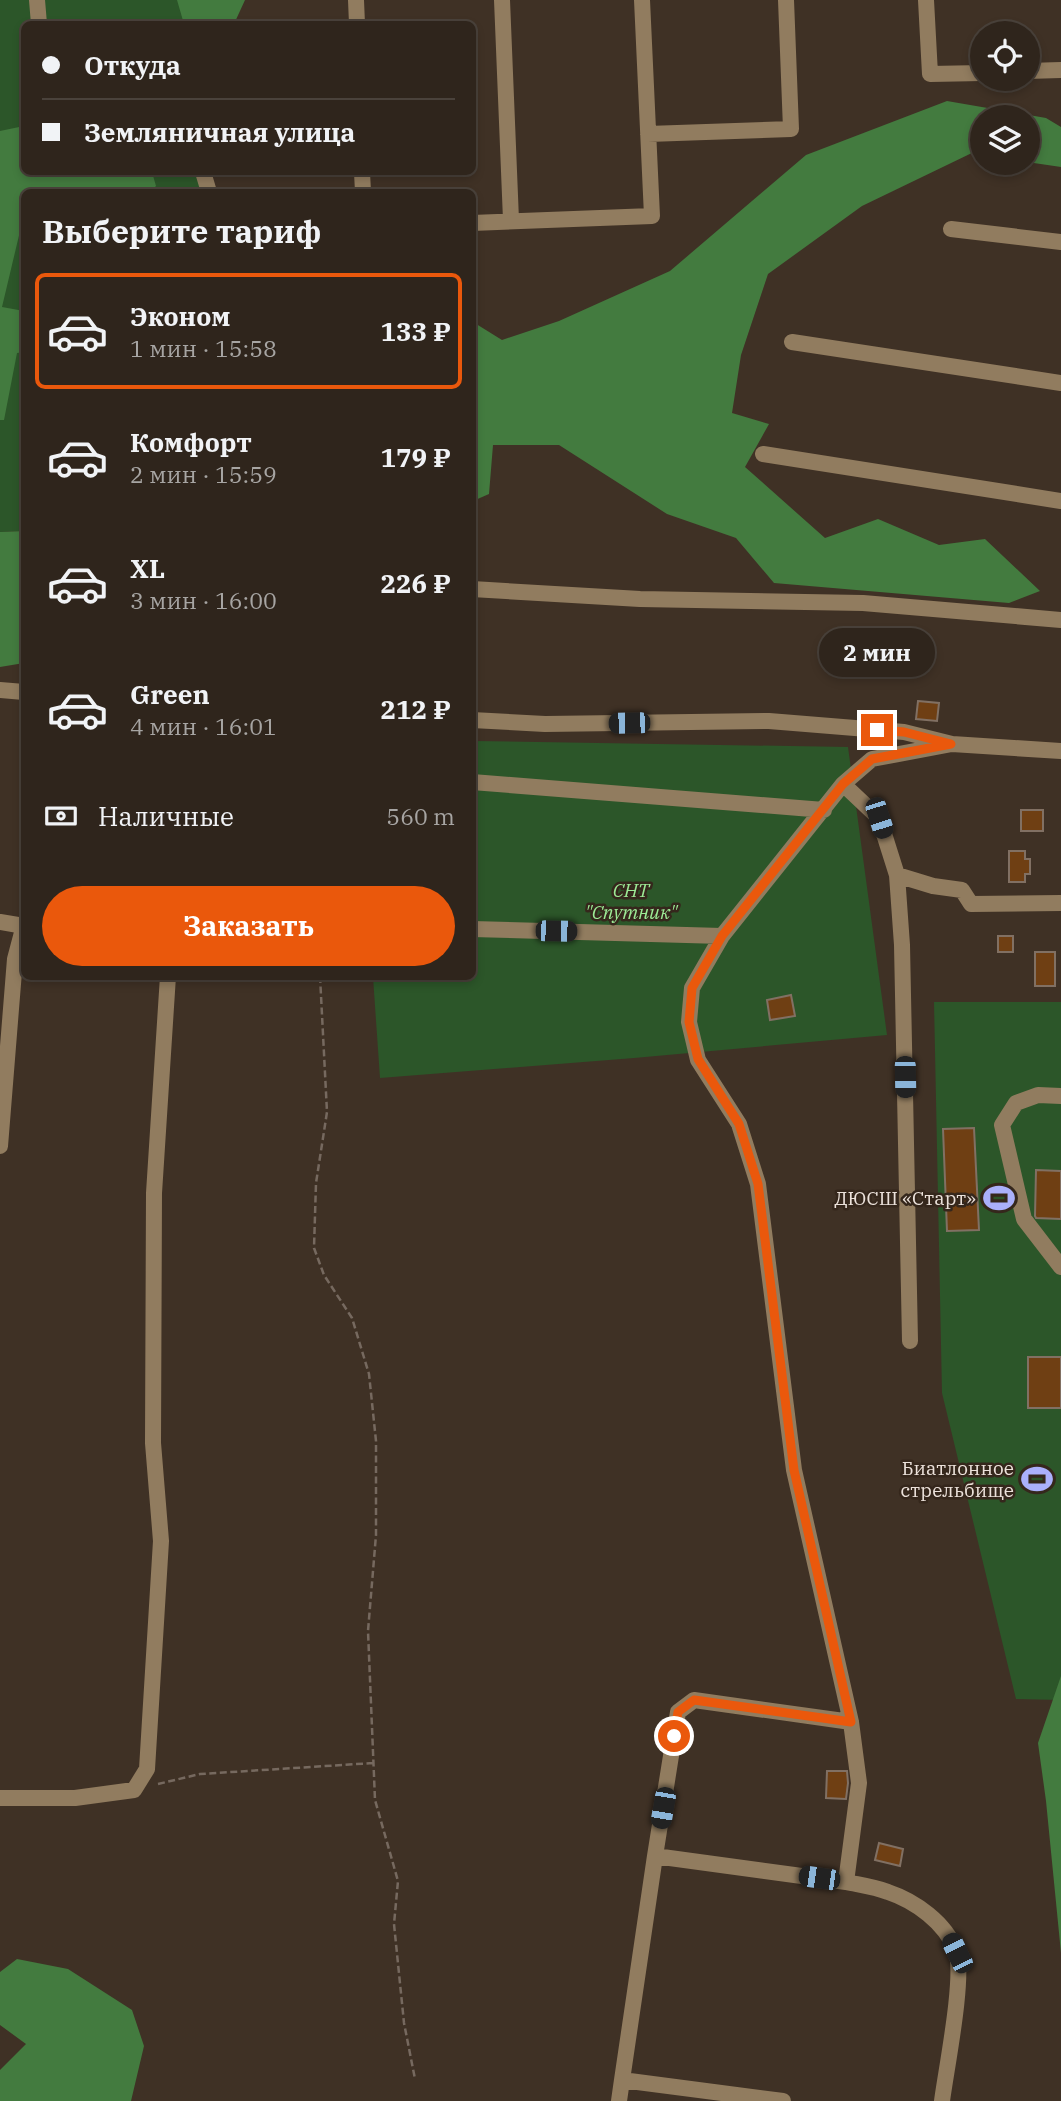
<!DOCTYPE html>
<html lang="ru">
<head>
<meta charset="utf-8">
<style>
	:root { --surface:#2f251c; --page:#372d25; --text:#f1f3f6; --muted:#a7a5a3; --line:#4a423b; --accent:#ea580c }
	body { margin:0; font-family:"IBM Plex Serif",serif; background:var(--page); color:var(--text); height:100vh; display:flex; flex-direction:column; font-size:26px; white-space:nowrap }
	* { box-sizing:border-box; margin:0 }
	p { font-size:23px; color:var(--muted) }
	.icon { flex:none; width:38px; height:38px; fill:none; stroke:currentColor; stroke-width:2; stroke-linecap:round; stroke-linejoin:round }
	.map { position:relative; flex:1; overflow:hidden }
	.sheet { position:absolute; left:21px; top:189px; width:455px; height:791px; display:flex; flex-direction:column; background:var(--surface); border-radius:10px; box-shadow:0 4px 10px #0003,0 0 0 2px var(--line) }
	.sheet>* { flex:none }
	.top-card { position:absolute; left:21px; top:21px; width:455px; height:154px; border-radius:10px; box-shadow:0 4px 10px #0003,0 0 0 2px var(--line); display:grid; align-content:center; height:154px; padding:0 21px; background:var(--surface) }
	.buttons { position:absolute; left:970px; top:21px; display:grid; gap:14px }
	.buttons a { display:grid; place-items:center; width:70px; height:70px; border-radius:50%; background:var(--surface); box-shadow:0 4px 10px #0003,0 0 0 2px var(--line); font-size:35px }
	.end { position:absolute; width:32px; height:32px; margin:-16px; border:9px solid #ea580c; background:#fff; box-shadow:0 0 0 4px #fff }
	.from { border-radius:50% }
	.bubble { position:absolute; height:49px; border-radius:24px; background:var(--surface); box-shadow:0 4px 10px #0003,0 0 0 2px var(--line); font-size:23px; font-weight:700; line-height:49px; text-align:center }
	.car { position:absolute; width:21px; height:42px; margin:-21px -10px; border-radius:9px; box-shadow:0 0 5px 2px #0007; background:linear-gradient(#222 24%,#8ab4d8 0 40%,#222 0 76%,#8ab4d8 0 86%,#222 0) }
	.top-card b { display:flex; align-items:center; gap:24px; height:66px; font-size:26px }
	.top-card b+b { border-top:2px solid var(--line) }
	.top-card i { width:18px; height:18px; background:var(--text) }
	ul { padding:0; list-style:none }
	li { display:flex; align-items:center; gap:21px; height:116px; margin:0 14px 10px; padding:0 7px; border:4px solid transparent; border-radius:10px }
	li div { flex:1 }
	li b { display:block; font-size:26px }
	li em { font-style:normal; font-weight:700 }
	li.current { border-color:var(--accent) }
	li>.icon { width:63px; height:63px; stroke-width:1.5 }
	h2 { padding:0 21px; font-size:32px; line-height:84px }
	.pay { display:flex; align-items:center; gap:18px; height:77px; padding:0 21px; font-size:26px }
	.pay p { margin-inline-start:auto }
	.primary-button { display:flex; gap:14px; margin-top:auto; padding:14px 21px }
	.primary-button a { flex:1; height:80px; border-radius:42px; background:var(--accent); color:#fff; font-size:28px; font-weight:700; line-height:80px; text-align:center }
	.map>svg:first-child { display:block }
	.green { fill:#2c5629 }
	.forest { fill:#437b3f }
	.building { fill:#6f3f13; stroke:#817063; stroke-width:2 }
	.lines { fill:none; stroke-linecap:round; stroke-linejoin:round }
	.path { stroke:#76695f; stroke-width:2.5; stroke-dasharray:7 3.5; stroke-linecap:butt }
	.minor { stroke:#917c5f; stroke-width:16 }
	.route { stroke:#ea580c; stroke-width:9 }
	.labels { text-anchor:middle; dominant-baseline:central; stroke-width:5; stroke-linejoin:round; paint-order:stroke }
	.park-label { font-size:19px; font-style:italic; fill:#9cea95; stroke:#35271c }
	.poi-label { font-size:19px; fill:#ece2db; stroke:#35271c; text-anchor:end }
</style>
</head>
<body>
<div class="map">
<svg width="1061" height="2101" viewBox="0 0 1061 2101">
	<rect width="100%" height="100%" fill="#3f3125"/>
	<path class="green" d="M0,0h240l-10,24h-206v148h173l5,20h-178v339l-24,1z
		M473,741l375,6 39,288 -253,23 -254,20 -7,-101 99,-1z
		M934,1002h127v698l-45,-1 -74,-306z"/>
	<path class="forest" d="M177,0h68l-11,24h-50z
		M947,101l99,17 15,9v40l-34,-5v-45h-45v35l-6,-1 -114,55 -94,68 -27,81 -9,58 37,11 -24,43 80,71 53,-19 61,26 46,-6 55,52 -31,12 -235,-20 -38,-45 -69,-24 -108,-69h-66l-4,49 -16,7v-179l29,18 57,-19 111,-50 136,-116z
		M24,126v46h128l4,14 -6,6h-126v35h-3l-19,80 22,4v41l-7,1 -13,67h-4v-289z
		M24,531v132l-24,4v-135z
		M1061,1676v277l-15,-152 -8,-58z
		M17,1959l51,10 64,41 12,36 -13,55h-131v-31l26,-26 -26,-19v-53z"/>
	<path class="building" d="M918,701l21,2 -2,18 -21,-2z
		M1021,810h22v21h-22z
		M1009,851h16v8h5v15h-5v8h-16z
		M998,936h15v16h-15z
		M1035,952h20v34h-20z
		M791,995l4,21 -25,4 -3,-20z
		M974,1128l5,102 -32,1 -4,-102z
		M1036,1170l25,1v48l-25,-1 -1,-2z
		M1028,1357h33v51h-33z
		M827,1771h20l1,12 -2,16 -20,-1z
		M879,1843l24,6 -3,17 -25,-6z"/>
	<g class="lines">
		<path class="path" d="M320,976l7,136 -11,71 -2,65 10,27 28,43 17,56 7,67v94l-8,96 7,169 23,81 -4,43 10,99 11,56
			M158,1784l42,-10 173,-11"/>
		<path class="minor" d="M37,0l2,24
			M356,0l1,24
			M502,0l9,220
			M926,0l4,74 52,-1
			M1027,71l34,-1
			M648,134l143,-5 -5,-129
			M203,172l6,20
			M362,172l1,20
			M472,223l180,-7 -10,-216
			M951,229l110,13
			M792,342l269,41
			M763,454l298,47
			M472,589l168,10 223,4 198,17
			M0,690l24,2
			M472,720l73,4 224,-3 135,11 48,12 109,7
			M472,782l352,28
			M843,784l36,34 18,57 5,70 8,396
			M897,875l36,11 29,4 9,14 90,-1
			M0,922l24,4
			M472,929l250,7
			M1061,1096l-23,-1 -22,8 -14,22 22,94 37,48
			M0,1146l15,-187 9,-34
			M0,1798h75l59,-8 13,-21 14,-228 -8,-98 1,-250 14,-217
			M655,1856l23,-144 16,-12 157,22
			M622,2080l33,-224 191,26
			M619,2101l3,-21 161,21
			M942,2101c4,-31 23,-125 14,-150 -10,-28 -41,-50 -68,-59 -13,-5 -28,-7 -42,-10l13,-99 -8,-61 -57,-252 -36,-286 -19,-60 -41,-64 -9,-38 3,-34 30,-52 121,-152 29,-25 80,-15"/>
	</g>
	<g class="lines">
		<path class="route" d="M674,1736l4,-24 16,-12 157,22 -57,-252 -36,-286 -19,-60 -41,-65 -9,-37 3,-34 30,-52 121,-152 29,-25 79,-15 -47,-12 -27,-2"/>
	</g>
	<defs>
		<symbol id="stadium-bare" viewBox="-9 -9 18 18"><path d="M0-5a6.5 5 0 1 0 0 10a6.5 5 0 1 0 0-10ZM-3.5-1.8h7v3.6h-7Z" fill="#aab0fb" stroke="#35271c" stroke-width="2.5" paint-order="stroke"/></symbol>
	</defs>
	<g fill-rule="evenodd">
		<use href="#stadium-bare" x="977" y="1176" width="44" height="44"/>
		<use href="#stadium-bare" x="1015" y="1457" width="44" height="44"/>
	</g>
	<g class="labels">
		<g class="park-label">
			<text x="631" y="890">СНТ<tspan x="631" dy="22">"Спутник"</tspan></text>
		</g>
		<g class="poi-label">
			<text x="976" y="1198">ДЮСШ «Старт»</text>
			<text x="1014" y="1468">Биатлонное<tspan x="1014" dy="22">стрельбище</tspan></text>
		</g>
	</g>
</svg>
<div class="buttons">
<a><svg class="icon" aria-label="locate" viewBox="0 0 24 24"><circle cx="12" cy="12" r="6"/><path d="M12 2v4M12 18v4M2 12h4M18 12h4"/></svg></a>
<a><svg class="icon" aria-label="layers" viewBox="0 0 24 24"><path d="M12 4l9 5-9 5-9-5zM3 14l9 5 9-5"/></svg></a>
</div>
<i class="end from" style="left:674px;top:1736px"></i>
<i class="end" style="left:877px;top:730px"></i>
<div class="bubble" style="left:819px;top:628px;width:116px">2 мин</div>
<i class="car" style="left:629px;top:723px;rotate:269deg"></i>
<i class="car" style="left:879px;top:818px;rotate:162deg"></i>
<i class="car" style="left:556px;top:931px;rotate:91deg"></i>
<i class="car" style="left:905px;top:1077px;rotate:179deg"></i>
<i class="car" style="left:663px;top:1808px;rotate:190deg"></i>
<i class="car" style="left:819px;top:1878px;rotate:278deg"></i>
<i class="car" style="left:957px;top:1953px;rotate:334deg"></i>
<div class="top-card">
<b><i class="from"></i>Откуда</b>
<b><i></i>Земляничная улица</b>
</div>
<section class="sheet">
<h2>Выберите тариф</h2>
<ul>
<li class="current"><svg class="icon" aria-label="car" viewBox="0 0 24 24"><path d="M5 17H2v-5l4-1 3-4h7l3 4 3 1v5h-3M9 17h6M6 11h13"/><circle cx="7" cy="17" r="2"/><circle cx="17" cy="17" r="2"/></svg><div><b>Эконом</b><p>1 мин · 15:58</p></div><em>133 ₽</em></li>
<li><svg class="icon" aria-label="car" viewBox="0 0 24 24"><path d="M5 17H2v-5l4-1 3-4h7l3 4 3 1v5h-3M9 17h6M6 11h13"/><circle cx="7" cy="17" r="2"/><circle cx="17" cy="17" r="2"/></svg><div><b>Комфорт</b><p>2 мин · 15:59</p></div><em>179 ₽</em></li>
<li><svg class="icon" aria-label="car" viewBox="0 0 24 24"><path d="M5 17H2v-5l4-1 3-4h7l3 4 3 1v5h-3M9 17h6M6 11h13"/><circle cx="7" cy="17" r="2"/><circle cx="17" cy="17" r="2"/></svg><div><b>XL</b><p>3 мин · 16:00</p></div><em>226 ₽</em></li>
<li><svg class="icon" aria-label="car" viewBox="0 0 24 24"><path d="M5 17H2v-5l4-1 3-4h7l3 4 3 1v5h-3M9 17h6M6 11h13"/><circle cx="7" cy="17" r="2"/><circle cx="17" cy="17" r="2"/></svg><div><b>Green</b><p>4 мин · 16:01</p></div><em>212 ₽</em></li>
</ul>
<div class="pay"><svg class="icon" aria-label="cash" viewBox="0 0 24 24"><path d="M3 7h18v10H3z"/><circle cx="12" cy="12" r="2"/></svg>Наличные<p>560 m</p></div>
<div class="primary-button"><a>Заказать</a></div>
</section>
</div>
</body>
</html>
